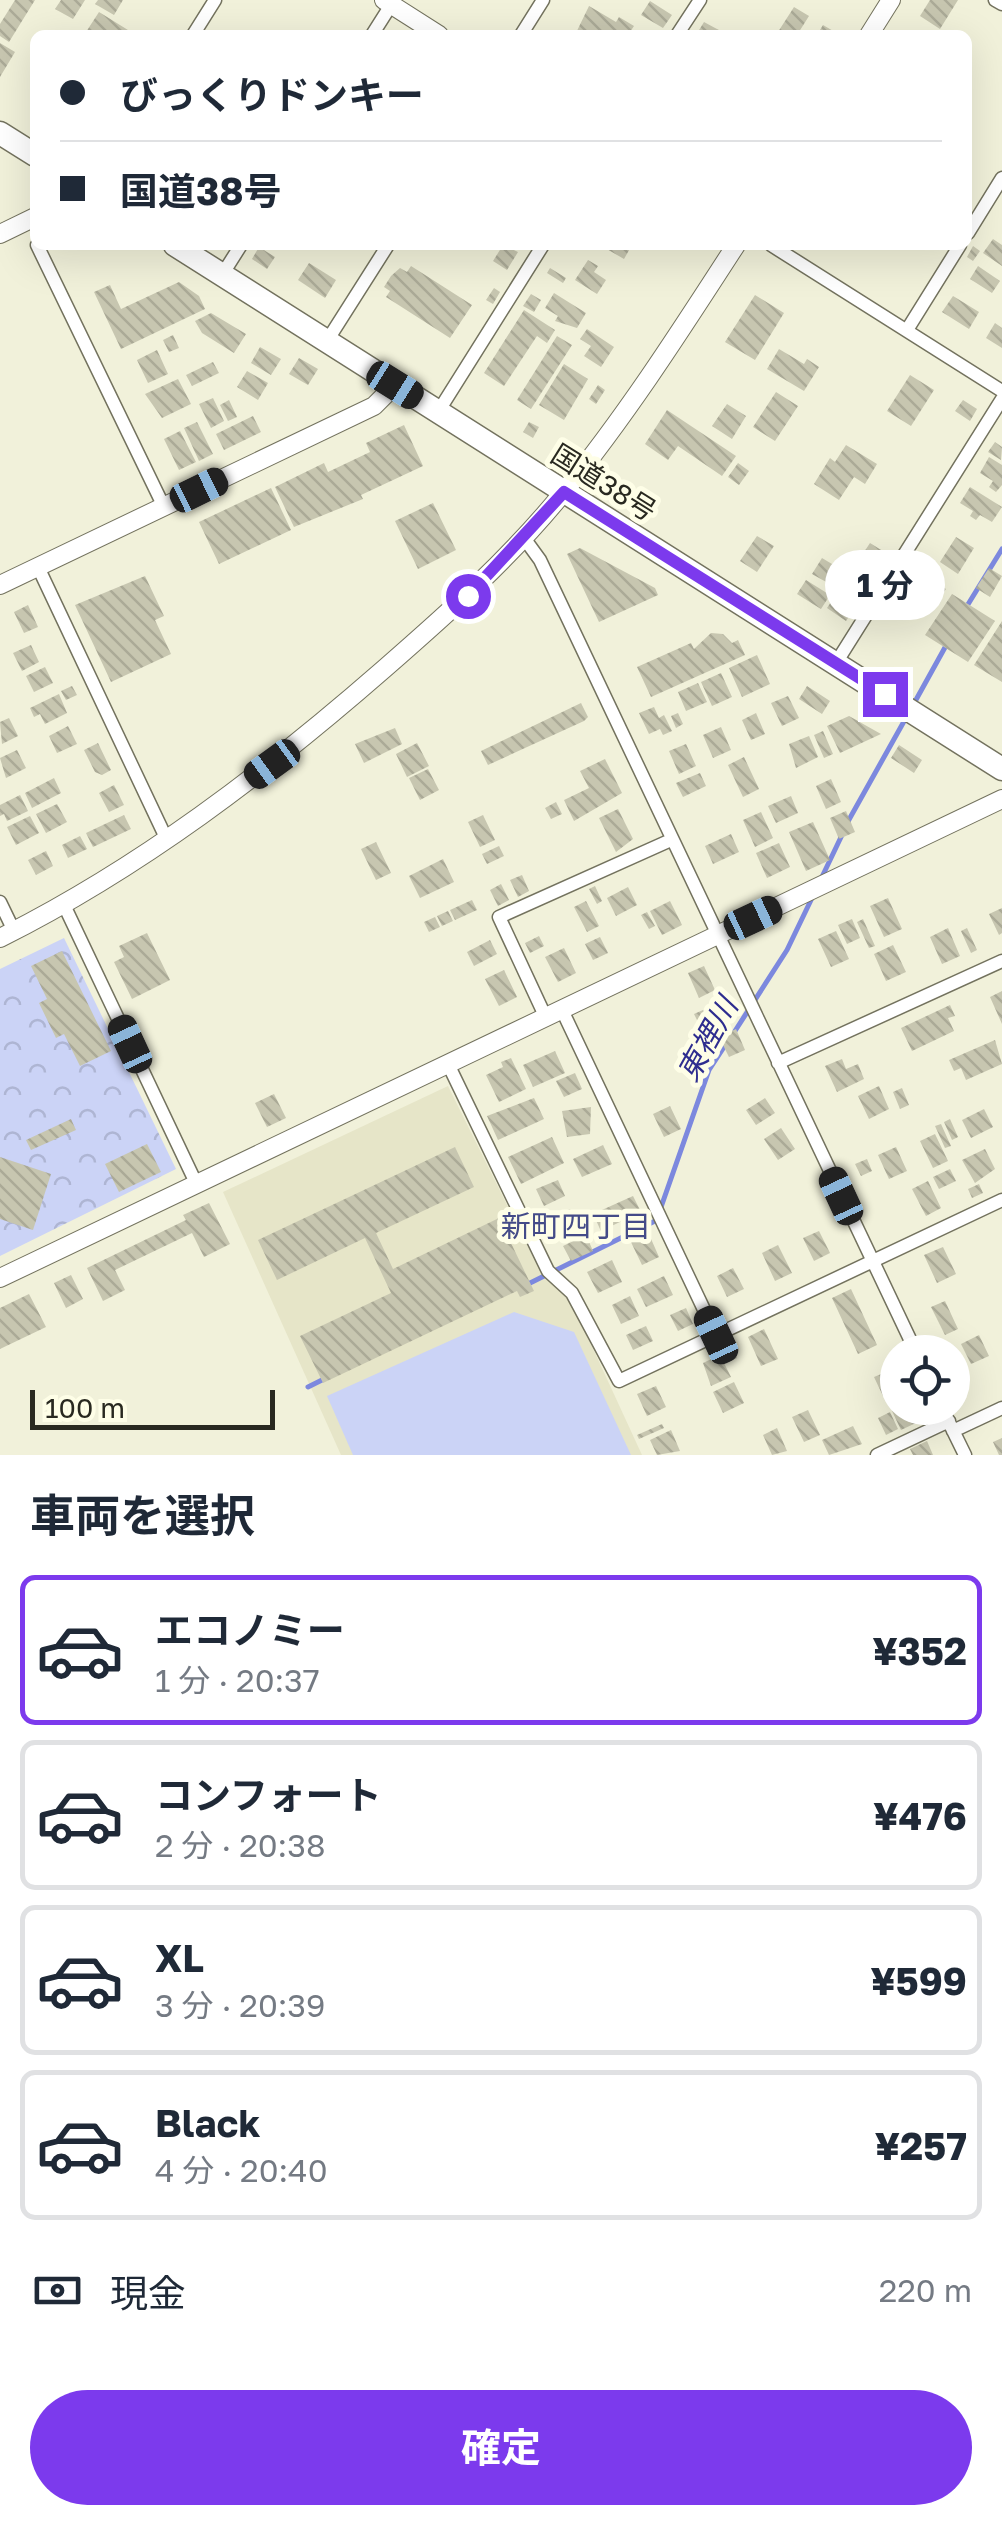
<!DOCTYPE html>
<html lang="ja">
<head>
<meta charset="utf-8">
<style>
	:root { --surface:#fff; --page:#f6f6f7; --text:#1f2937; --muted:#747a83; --line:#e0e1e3; --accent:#7c3aed }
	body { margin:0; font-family:"Golos Text","Noto Sans JP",sans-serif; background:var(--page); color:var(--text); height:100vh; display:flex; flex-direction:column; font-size:38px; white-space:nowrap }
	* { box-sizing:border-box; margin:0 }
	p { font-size:32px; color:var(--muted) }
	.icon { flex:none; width:55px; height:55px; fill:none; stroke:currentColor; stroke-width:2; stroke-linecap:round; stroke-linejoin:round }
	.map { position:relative; height:1455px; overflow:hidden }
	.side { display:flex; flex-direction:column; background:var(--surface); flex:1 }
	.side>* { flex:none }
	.top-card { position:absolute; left:30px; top:30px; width:942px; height:220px; border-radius:15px; box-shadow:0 10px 40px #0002; display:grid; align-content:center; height:220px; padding:0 30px; background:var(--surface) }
	.buttons { position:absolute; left:880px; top:1335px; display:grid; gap:20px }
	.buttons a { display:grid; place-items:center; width:90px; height:90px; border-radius:50%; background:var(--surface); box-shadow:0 10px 40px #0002; font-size:50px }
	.scale { position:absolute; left:30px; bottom:25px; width:245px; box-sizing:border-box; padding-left:10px; border:5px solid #292920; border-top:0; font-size:28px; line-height:35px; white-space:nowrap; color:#292920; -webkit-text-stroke:8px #fefee7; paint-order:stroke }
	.end { position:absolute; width:45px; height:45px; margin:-22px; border:12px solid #7c3aed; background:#fff; box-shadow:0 0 0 5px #fff }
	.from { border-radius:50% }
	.bubble { position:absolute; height:70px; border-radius:35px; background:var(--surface); box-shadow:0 10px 40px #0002; font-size:32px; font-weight:700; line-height:70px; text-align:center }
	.car { position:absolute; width:30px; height:60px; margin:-30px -15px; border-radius:12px; box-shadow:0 0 8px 2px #0007; background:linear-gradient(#222 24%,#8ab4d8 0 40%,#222 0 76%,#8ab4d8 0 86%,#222 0) }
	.top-card b { display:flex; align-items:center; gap:35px; height:95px; font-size:38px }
	.top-card b+b { border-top:2px solid var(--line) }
	.top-card i { width:25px; height:25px; background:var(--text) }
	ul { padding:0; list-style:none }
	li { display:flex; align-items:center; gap:30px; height:150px; margin:0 20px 15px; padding:0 10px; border:5px solid var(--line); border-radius:15px }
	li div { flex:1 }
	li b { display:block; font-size:38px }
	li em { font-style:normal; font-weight:700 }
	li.on { border-color:var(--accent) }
	li>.icon { width:90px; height:90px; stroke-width:1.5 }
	h2 { padding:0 30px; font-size:45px; line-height:120px }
	.pay { display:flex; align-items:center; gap:25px; height:110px; padding:0 30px; font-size:38px }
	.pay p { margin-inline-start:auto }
	.button { display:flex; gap:20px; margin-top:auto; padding:20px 30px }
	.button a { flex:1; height:115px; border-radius:60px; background:var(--accent); color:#fff; font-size:40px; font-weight:700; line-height:115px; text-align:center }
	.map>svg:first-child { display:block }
	.built { fill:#e6e5c8 }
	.forest { fill:url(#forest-crowns) }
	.pitch { fill:#cbd3f6 }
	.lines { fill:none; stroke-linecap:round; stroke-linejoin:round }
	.stream { stroke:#7c88de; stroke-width:5 }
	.building { fill:url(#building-back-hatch) }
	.street-casing { stroke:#73725e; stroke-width:15 }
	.secondary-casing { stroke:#73725e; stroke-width:20 }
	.highway-casing { stroke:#73725e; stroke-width:25 }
	.street { stroke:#fff; stroke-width:12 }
	.secondary { stroke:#fff; stroke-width:18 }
	.highway { stroke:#fff; stroke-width:22 }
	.route { stroke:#7c3aed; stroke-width:12 }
	.labels { text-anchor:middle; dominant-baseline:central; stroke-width:10; stroke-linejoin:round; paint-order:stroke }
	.street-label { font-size:28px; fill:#292920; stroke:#fefee7 }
	.water-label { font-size:30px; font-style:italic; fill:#2e2d8f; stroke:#fefee7 }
	.neighbourhood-label { font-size:30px; fill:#444b88; stroke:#fefee7 }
</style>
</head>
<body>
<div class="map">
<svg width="1002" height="1455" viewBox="0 0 1002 1455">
	<defs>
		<pattern id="forest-crowns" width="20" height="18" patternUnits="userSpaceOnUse" patternTransform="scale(2.5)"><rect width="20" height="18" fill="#cbd3f6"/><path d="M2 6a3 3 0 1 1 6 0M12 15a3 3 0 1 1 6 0" fill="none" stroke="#aeb5d3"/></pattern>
		<pattern id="building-back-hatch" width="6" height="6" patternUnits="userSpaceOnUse" patternTransform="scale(2.5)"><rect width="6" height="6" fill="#c7c6b0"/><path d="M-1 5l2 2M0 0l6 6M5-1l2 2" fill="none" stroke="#abaa97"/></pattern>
	</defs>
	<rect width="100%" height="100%" fill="#f1f1da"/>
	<path class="built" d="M448,1086l94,189 24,15 76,165h-301l-118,-263z"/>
	<path class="forest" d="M64,938l112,231 -176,87v-287z"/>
	<path class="pitch" d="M514,1312l60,20 57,123h-278l-26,-59z"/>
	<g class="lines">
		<path class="stream" d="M967,606l35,-57
			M912,707l36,-65
			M846,825l61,-109
			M821,879l21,-44
			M735,1031l52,-81 25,-52
			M660,1210l49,-140 17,-26
			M524,1286l133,-66
			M308,1387l16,-8"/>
	</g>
	<path class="building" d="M15,0h20l-26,42 -9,-6v-12z
		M61,0h24l-12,19 -18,-10z
		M98,0h25l-9,15 -19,-11z
		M930,0h28l-18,29 -20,-13z
		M650,1l22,14 -9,13 -22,-13z
		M589,6l27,16 3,-5 15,9 -6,9h-53z
		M794,7l15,9 -12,19h-21z
		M99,12l37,23 -50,-3z
		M704,22l24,13h-32z
		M823,25l17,10h-23z
		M0,43l15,9 -15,25z
		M993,239l9,6v21l-19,-13z
		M503,245l15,7 -11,18 -14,-9z
		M600,245h32l-8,14z
		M973,246l7,5 -7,10 -6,-4z
		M259,247l16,10 -8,12 -15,-10z
		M588,260l10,6 -4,6 12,8 -9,14 -22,-14z
		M309,263l27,17 -11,18 -27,-18z
		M411,266l61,39 -22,33 -64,-41 4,-6 -6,-4 7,-11 9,-8 7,4z
		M978,266l22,15 -8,12 -22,-14z
		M550,268l16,10 -3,5 -16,-10z
		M179,282l20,14 6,13 -84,40 -27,-57 16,-7 11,24z
		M494,288l6,4 -7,12 -7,-4z
		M554,293l32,20 -9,15 -22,-7 3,-5 -13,-8z
		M531,294l10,6 -7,12 -11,-6z
		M755,295l29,18 -29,47 -30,-18z
		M953,296l26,16 -10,17 -27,-17z
		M524,310l31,20 -8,13 -10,-7 -33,50 -20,-13z
		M211,313l35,21 -12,19 -32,-20 -7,-12z
		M995,323l7,5v20l-16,-10z
		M587,329l27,18 -13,20 -17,-11 7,-10 -11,-7z
		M173,335l6,13 -10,4 -6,-12z
		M557,336l15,9 -41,64 -14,-9z
		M260,347l21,12 -10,16 -20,-12z
		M779,349l25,15 3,-5 12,8 -15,24 -37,-22z
		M157,350l11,24 -20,9 -11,-23z
		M299,358l19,11 -10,16 -19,-11z
		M213,362l6,11 -27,13 -6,-11z
		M564,364l24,15 -24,41 -25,-15z
		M247,371l21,12 -10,17 -21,-13z
		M910,375l24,15 -23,36 -24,-15z
		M178,379l13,25 -29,14 -17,-24z
		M598,385l7,5 -9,14 -7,-5z
		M776,392l22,14 -23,35 -22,-14z
		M213,398l11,23 -13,7 -12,-24z
		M229,400l8,17 -9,4 -8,-16z
		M963,400l14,9 -7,12 -15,-10z
		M727,404l19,12 -14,23 -20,-13z
		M667,410l69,46 -14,20 -44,-30 -10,14 -23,-16z
		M253,416l8,16 -37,18 -8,-16z
		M197,422l16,32 -14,7 -15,-33z
		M529,422l10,5 -6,11 -10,-6z
		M404,425l19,41 -62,29 2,4 -69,28 -19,-40 49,-24 4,9 42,-20 -4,-9z
		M180,431l16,31 -17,8 -15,-31z
		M995,442l7,5 -1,13 -13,-8z
		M846,445l31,19 -12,20 -11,-7 -15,23 -25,-16 16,-26 5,4z
		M989,457l13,8v20l-6,7 -7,-5 4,-6 -13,-8z
		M738,463l11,8 -10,14 -11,-8z
		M970,487l32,20 -10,15 -12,-7 -4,5 -6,-4 3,-5 -13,-8z
		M271,488l20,42 -72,34 -20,-42z
		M433,503l23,47 -38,19 -23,-48z
		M757,536l17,10 -17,26 -17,-11z
		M956,537l18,11 -16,26 -18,-12z
		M870,543l19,12 -43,66 -19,-13z
		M580,548l75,40 3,7 -59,27 -32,-68z
		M822,558l15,9 -9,16 -16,-9z
		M989,568l13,8 -12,21 -14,-9z
		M922,573l24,16 -11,16 -23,-16z
		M145,576l19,40 -9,4 16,34 -60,28 -36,-77z
		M806,580l24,15 -9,14 -24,-15z
		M952,594l43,27 -27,41 -43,-27z
		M28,605l10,22 -14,6 -10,-21z
		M1002,621v61l-28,-17z
		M711,633l12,1 9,9 6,-3 7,15 -94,42 -14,-30 54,-24 3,6z
		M31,645l8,17 -17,9 -9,-18z
		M757,655l13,29 -28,13 -13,-29z
		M45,667l8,16 -19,9 -8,-16z
		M721,673l11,24 -20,9 -11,-24z
		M698,683l9,19 -21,9 -8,-19z
		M72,686l5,9 -11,5 -5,-9z
		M807,686l23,15 -8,13 -23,-15z
		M59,694l8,19 -22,11 -5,-10 -6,3 -4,-9z
		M788,696l11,22 -17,8 -11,-23z
		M581,703l7,14 -4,4 -96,44 -7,-14z
		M654,707l5,11 5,-3 8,16 -9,4 -3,-6 -11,5 -10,-21z
		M678,713l5,11 -7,4 -5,-12z
		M756,713l9,21 -14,6 -9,-20z
		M849,716l32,18 -41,19 -13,-27z
		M9,718l9,18 -16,8 -2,-22z
		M68,726l9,18 -20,9 -8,-17z
		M721,727l10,23 -18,8 -10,-23z
		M395,728l7,16 -38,19 -9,-19z
		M823,731l10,23 -9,4 -10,-23z
		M809,736l9,21 -22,11 -7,-24z
		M98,743l13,27 -9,5 -7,-3 -11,-22z
		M417,743l12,23 -22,11 -11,-23z
		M686,744l10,22 -17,8 -10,-23z
		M899,745l23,15 -8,13 -23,-15z
		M17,750l9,18 -20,10 -6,-20z
		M744,757l15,32 -16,8 -15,-32z
		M605,759l17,34 -48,28 -10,-21 25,-12 -9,-17z
		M428,769l11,21 -19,10 -11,-22z
		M700,773l6,13 -23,11 -7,-14z
		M54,778l7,15 -29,15 -7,-15z
		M831,779l10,23 -15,7 -10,-23z
		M114,785l10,20 -15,7 -10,-19z
		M20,795l8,16 -21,10 -3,-7 -4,2v-11z
		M791,796l7,17 -22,10 -8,-17z
		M556,802l6,12 -11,5 -6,-11z
		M57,804l10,18 -21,11 -10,-19z
		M618,809l15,30 -17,13 -17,-34z
		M846,811l9,21 -16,7 -9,-21z
		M761,812l12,26 -18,9 -12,-27z
		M124,815l7,14 -38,18 -7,-14z
		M483,815l12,25 -15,7 -12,-25z
		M30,816l9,17 -23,12 -9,-18z
		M813,822l17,38 -24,11 -17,-39z
		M731,834l8,18 -26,12 -8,-18z
		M80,836l7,13 -19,9 -6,-13z
		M376,842l15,31 -15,7 -15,-31z
		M779,843l11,24 -23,11 -11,-25z
		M499,846l5,10 -17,8 -5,-10z
		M46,851l7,15 -17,9 -8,-15z
		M443,859l11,23 -34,16 -11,-22z
		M522,875l7,16 -11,6 -8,-17z
		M501,884l8,16 -11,6 -8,-16z
		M595,886l7,15 -5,3 -8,-15z
		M628,887l9,18 -21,11 -9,-18z
		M888,898l14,31 -18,8 -14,-31z
		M472,900l5,10 -22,10 -5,-10z
		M586,901l13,25 -12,6 -13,-25z
		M670,901l12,24 -20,10 -12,-24z
		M1002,908v25l-3,2 -10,-21z
		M448,911l5,10 -11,5 -5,-10z
		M647,912l8,14 -6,3 -8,-14z
		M435,917l5,10 -11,5 -5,-10z
		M852,919l8,19 -13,6 -9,-19z
		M863,919l12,27 -6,2 -12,-26z
		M948,928l12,28 -18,8 -12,-27z
		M967,928l10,22 -6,3 -10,-22z
		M836,931l13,28 -18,8 -13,-28z
		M147,933l23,47 -38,19 -18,-37 10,-5 -5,-11z
		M539,936l5,10 -14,7 -5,-10z
		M600,937l8,16 -15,7 -8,-16z
		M490,940l7,14 -23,12 -7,-14z
		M893,945l13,27 -20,9 -12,-27z
		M564,948l12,25 -18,9 -13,-25z
		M62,951l49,100 -31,15 -16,-32 -8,4 -17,-35 8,-4 -16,-33z
		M704,966l11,24 -16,8 -11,-25z
		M504,970l13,27 -18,9 -14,-27z
		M1002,991v33l-12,-27z
		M950,1005l5,11 -7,2 6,13 -42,20 -11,-23z
		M712,1006l9,18 -18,8 -9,-18z
		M736,1029l9,21 -16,7 -10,-20z
		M995,1040l7,24 -36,16 -5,-12 -7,3 -5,-11z
		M555,1051l10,22 -32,14 -10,-22z
		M511,1058l15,31 -27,13 -13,-27 17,-8 -2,-5z
		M842,1059l4,10 12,-5 6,15 -27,13 -12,-26z
		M575,1073l7,16 -18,8 -8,-16z
		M879,1086l10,23 -20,10 -11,-23z
		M902,1088l7,17 -9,4 -7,-17z
		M274,1094l12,24 -19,9 -12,-24z
		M534,1098l10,21 -46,21 -11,-24z
		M765,1098l10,15 -19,12 -10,-15z
		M670,1106l11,23 -17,8 -11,-23z
		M591,1107l-1,27 -23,3 -5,-26z
		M984,1109l9,18 -22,11 -9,-18z
		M71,1119l5,11 -45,20 -5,-10z
		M950,1119l8,18 -6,3 -8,-18z
		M941,1124l10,22 -6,2 -10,-22z
		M781,1128l14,21 -17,11 -14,-21z
		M935,1134l13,27 -15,7 -13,-27z
		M552,1137l12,26 -43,21 -13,-27z
		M147,1144l14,28 -42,20 -14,-28z
		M603,1145l9,19 -30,13 -9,-18z
		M455,1147l19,40 -98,46 17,36 106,-51 35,73 -14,6 -3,-6 -194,92 -23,-47 91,-43 -26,-55 -88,42 -19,-40z
		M896,1147l11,24 -18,8 -11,-24z
		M985,1149l10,20 -20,14 -13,-23z
		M0,1157l51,17 -18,56 -33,-11z
		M867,1159l5,12 -11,5 -6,-12z
		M950,1169l6,12 -17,8 -6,-12z
		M558,1180l7,16 -21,10 -8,-17z
		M928,1181l13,27 -15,8 -14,-27z
		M979,1184l4,9 -11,5 -4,-9z
		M633,1196l8,16 -40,19 -8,-17z
		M209,1203l21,41 -26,13 -12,-24 -77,37 10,20 -22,11 -16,-33 99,-48 -3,-5z
		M570,1209l8,15 -19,9 -8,-16z
		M819,1231l11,22 -16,8 -11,-23z
		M648,1232l11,25 -17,8 -12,-25z
		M586,1235l7,16 -22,10 -8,-15z
		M778,1245l14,28 -17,8 -13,-28z
		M943,1247l13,27 -19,9 -13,-28z
		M612,1260l10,22 -24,11 -11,-21z
		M733,1268l11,21 -17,8 -10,-21z
		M71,1275l12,24 -17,9 -12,-25z
		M664,1276l9,19 -27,12 -9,-18z
		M851,1289l26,56 -19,9 -26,-56z
		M29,1294l17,33 -46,22v-41z
		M630,1296l9,20 -18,8 -9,-19z
		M945,1301l13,28 -13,6 -14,-28z
		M686,1308l7,16 -15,7 -8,-16z
		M646,1326l7,15 -20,9 -7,-15z
		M764,1329l14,30 -17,7 -13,-29z
		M979,1335l10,21 -18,8 -10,-20z
		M731,1345l6,13 -7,3 -6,-13z
		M720,1355l11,22 -20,9 -8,-23z
		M898,1367v23l-15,6 -9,-19z
		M734,1382l10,21 -21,10 -10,-21z
		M656,1386l10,21 -19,9 -10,-22z
		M899,1408h14l7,13 -19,9 -9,-19z
		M808,1410l12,25 -16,7 -12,-25z
		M890,1412l8,17 -12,6 -8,-17z
		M662,1424l2,4 -25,11 -2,-4z
		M853,1426l9,18 -33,11 -7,-15z
		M777,1428l10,23 -15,4 -9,-20z
		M671,1430l9,21 -23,4 -7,-15z
		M1002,1438v17h-3l-6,-13z
		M927,1441l6,14h-20l-3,-6z"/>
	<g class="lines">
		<defs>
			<path id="street" d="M995,0l7,4
				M193,35l22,-35
				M372,35l19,-30
				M521,35l22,-35
				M677,35l23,-35
				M968,233l34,-55
				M37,245l127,262
				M771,245l231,146
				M222,275l19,-30
				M907,330l53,-85
				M327,341l61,-96
				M438,412l105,-167
				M524,538l16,22 376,792
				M38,567l129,273
				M836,663l166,-264
				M0,902l14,29
				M64,905l132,278
				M562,1010l154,325
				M546,1018l-47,-101 172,-77
				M778,1063l224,-102
				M448,1064l100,207 24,22 47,88 383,-181
				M942,1408l23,47
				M953,1431l49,-23
				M877,1455l72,-34"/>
			<path id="secondary" d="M384,0l55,35
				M869,35l22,-35
				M0,234l35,-17
				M0,585l374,-179 21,-21
				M0,938c140,-70 266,-166 384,-269 63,-55 125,-110 178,-175 64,-78 119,-164 174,-249
				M0,1278l1002,-479"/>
			<path id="highway" d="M0,133l35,22
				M175,245l827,524"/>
		</defs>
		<use href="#street" class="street-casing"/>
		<use href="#secondary" class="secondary-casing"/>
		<use href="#highway" class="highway-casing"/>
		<use href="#street" class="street"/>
		<use href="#secondary" class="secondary"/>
		<use href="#highway" class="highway"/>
	</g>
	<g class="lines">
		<path class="route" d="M468,596l96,-104 321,202"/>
	</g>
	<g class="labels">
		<g class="street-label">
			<text transform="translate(604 482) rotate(32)">国道38号</text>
		</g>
		<g class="water-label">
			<text transform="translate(707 1039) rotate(-61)">東裡川</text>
		</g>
		<g class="neighbourhood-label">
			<text x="576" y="1226">新町四丁目</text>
		</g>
	</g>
</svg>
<div class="buttons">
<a><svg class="icon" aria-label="locate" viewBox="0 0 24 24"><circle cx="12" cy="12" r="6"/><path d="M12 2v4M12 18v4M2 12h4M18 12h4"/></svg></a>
</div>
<div class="scale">100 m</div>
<i class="end from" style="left:468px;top:596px"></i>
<i class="end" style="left:885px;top:694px"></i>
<div class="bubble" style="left:825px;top:550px;width:120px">1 分</div>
<i class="car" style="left:395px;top:385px;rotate:122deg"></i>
<i class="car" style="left:199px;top:490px;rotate:64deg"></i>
<i class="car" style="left:272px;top:764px;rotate:234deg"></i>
<i class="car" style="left:753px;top:918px;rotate:65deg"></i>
<i class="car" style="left:130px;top:1044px;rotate:335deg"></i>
<i class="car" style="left:841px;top:1196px;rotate:335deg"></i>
<i class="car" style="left:716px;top:1335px;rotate:335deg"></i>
<div class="top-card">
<b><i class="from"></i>びっくりドンキー</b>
<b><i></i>国道38号</b>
</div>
</div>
<section class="side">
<h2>車両を選択</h2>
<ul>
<li class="on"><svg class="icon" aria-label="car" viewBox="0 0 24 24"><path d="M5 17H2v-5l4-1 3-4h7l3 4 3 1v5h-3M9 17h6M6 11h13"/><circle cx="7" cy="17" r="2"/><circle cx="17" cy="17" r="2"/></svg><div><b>エコノミー</b><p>1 分 · 20:37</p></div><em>¥352</em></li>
<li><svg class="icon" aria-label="car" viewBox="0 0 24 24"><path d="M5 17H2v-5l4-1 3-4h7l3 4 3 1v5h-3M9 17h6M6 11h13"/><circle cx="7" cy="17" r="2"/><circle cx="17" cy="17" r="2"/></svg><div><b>コンフォート</b><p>2 分 · 20:38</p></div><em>¥476</em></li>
<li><svg class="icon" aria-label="car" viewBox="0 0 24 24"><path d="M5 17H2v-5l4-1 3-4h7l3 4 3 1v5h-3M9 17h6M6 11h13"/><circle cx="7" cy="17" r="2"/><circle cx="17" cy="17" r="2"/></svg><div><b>XL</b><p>3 分 · 20:39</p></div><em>¥599</em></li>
<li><svg class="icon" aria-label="car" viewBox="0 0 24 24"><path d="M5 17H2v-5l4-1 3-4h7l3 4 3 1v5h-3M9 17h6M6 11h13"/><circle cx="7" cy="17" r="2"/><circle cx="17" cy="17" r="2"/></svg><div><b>Black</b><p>4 分 · 20:40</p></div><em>¥257</em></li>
</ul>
<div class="pay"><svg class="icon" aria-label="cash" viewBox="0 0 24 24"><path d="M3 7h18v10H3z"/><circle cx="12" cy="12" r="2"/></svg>現金<p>220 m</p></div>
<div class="button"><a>確定</a></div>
</section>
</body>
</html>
